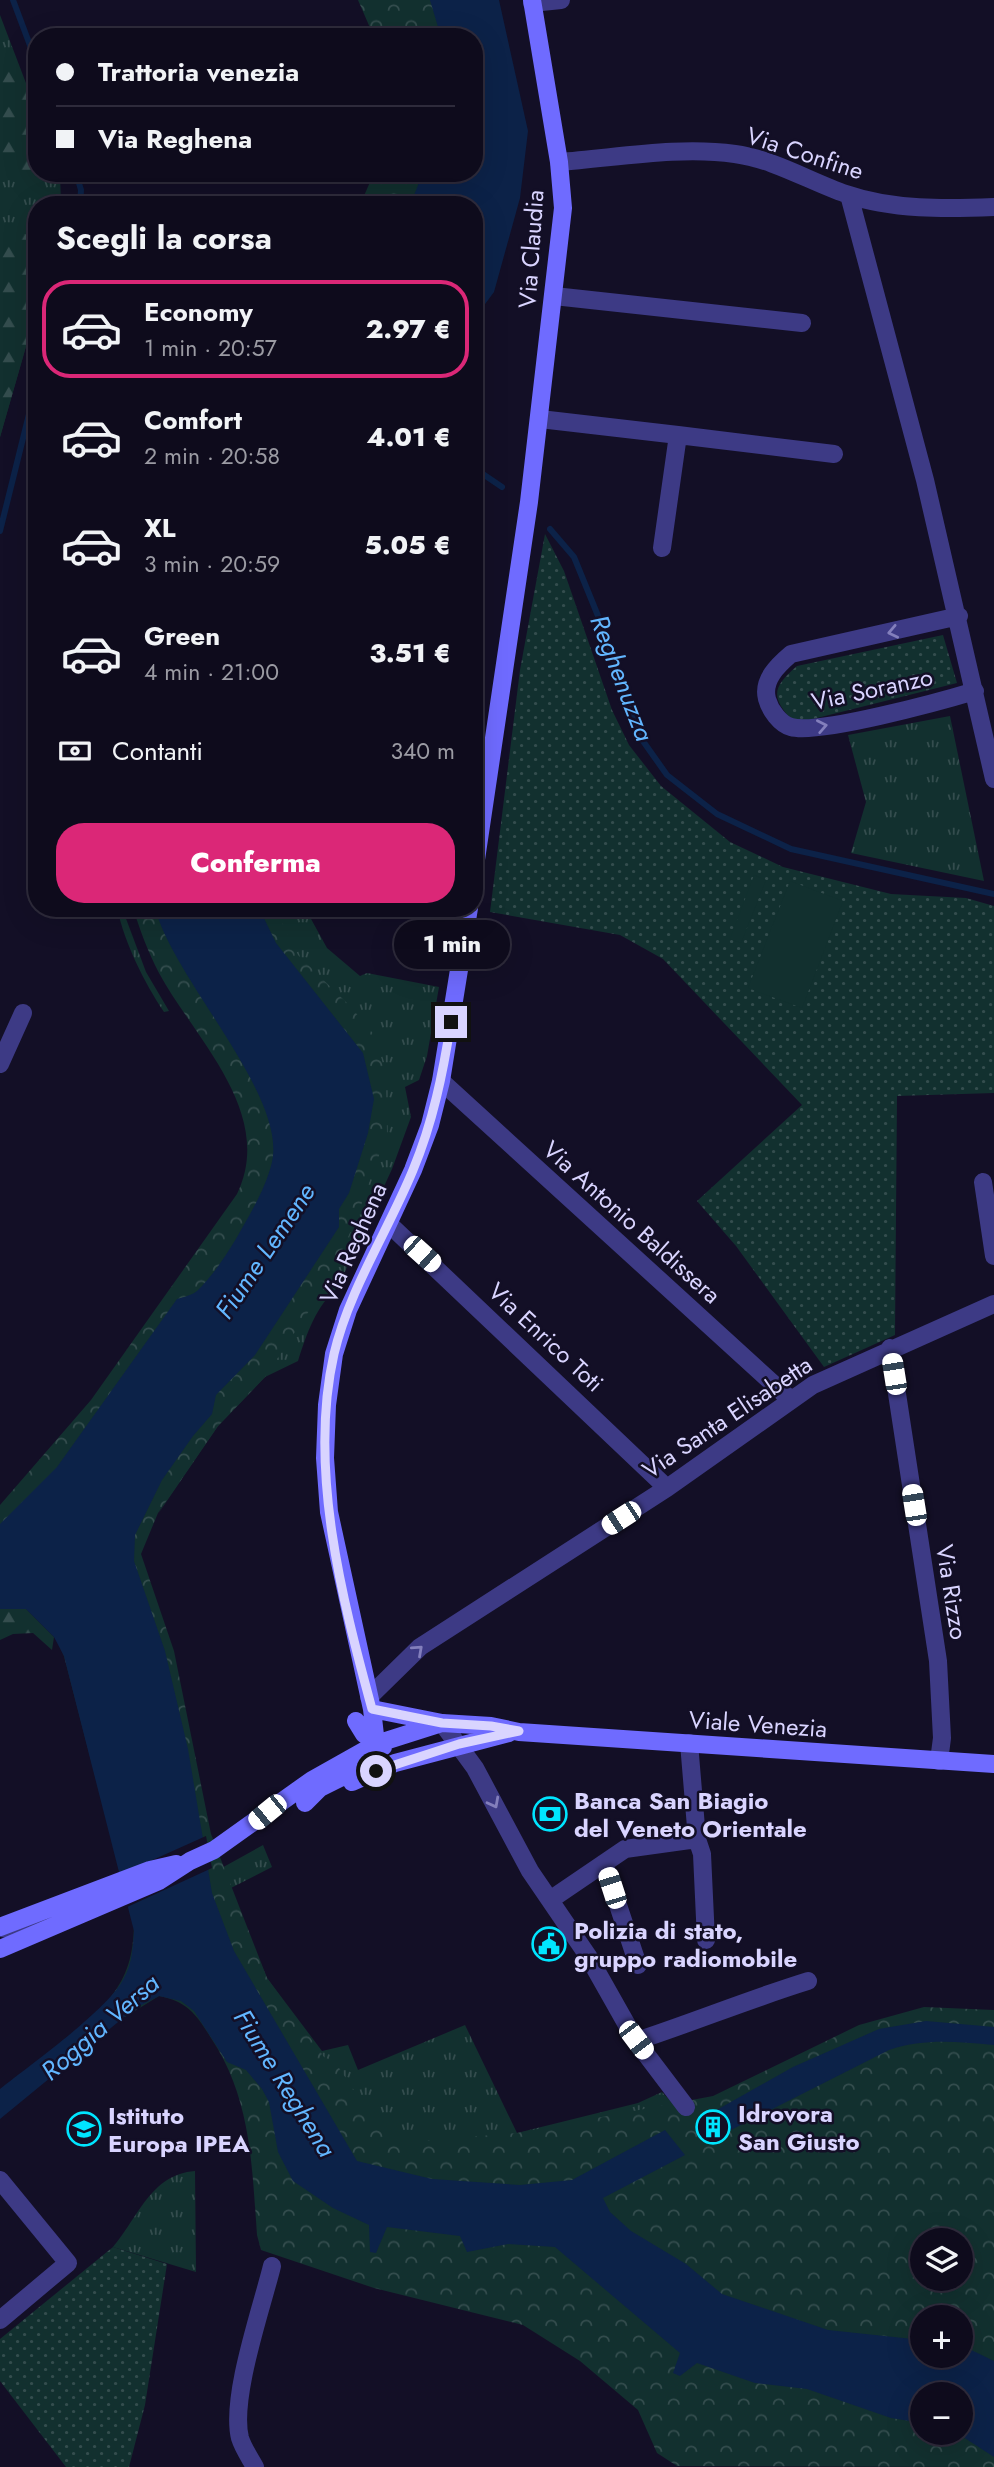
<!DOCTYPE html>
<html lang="it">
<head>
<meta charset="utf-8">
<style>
	:root { --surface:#0e0b1c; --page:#1c1929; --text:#f1f3f6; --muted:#9b9ba3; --line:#2e2b3b; --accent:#db2777 }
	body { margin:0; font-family:Jost,sans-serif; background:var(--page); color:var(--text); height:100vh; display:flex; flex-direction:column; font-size:26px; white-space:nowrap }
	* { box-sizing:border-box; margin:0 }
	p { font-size:23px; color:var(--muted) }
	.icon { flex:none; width:38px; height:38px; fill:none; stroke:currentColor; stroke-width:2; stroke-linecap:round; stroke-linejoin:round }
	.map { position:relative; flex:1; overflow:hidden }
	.sheet { position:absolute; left:28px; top:196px; width:455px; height:721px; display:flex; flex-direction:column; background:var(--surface); border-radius:28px; box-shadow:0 7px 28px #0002,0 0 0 2px var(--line) }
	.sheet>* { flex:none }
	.top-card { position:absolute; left:28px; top:28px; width:455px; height:154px; border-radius:28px; box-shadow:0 7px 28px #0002,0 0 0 2px var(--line); display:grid; align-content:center; height:154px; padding:0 28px; background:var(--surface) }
	.controls { position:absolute; left:910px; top:2228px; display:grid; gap:14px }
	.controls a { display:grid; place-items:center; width:63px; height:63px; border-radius:50%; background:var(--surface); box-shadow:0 7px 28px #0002,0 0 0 2px var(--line); font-size:35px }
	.end { position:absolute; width:32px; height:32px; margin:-16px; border:9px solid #d9d4ff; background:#111; box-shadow:0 0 0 4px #111 }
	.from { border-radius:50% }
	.bubble { position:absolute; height:49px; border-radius:24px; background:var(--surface); box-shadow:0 7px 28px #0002,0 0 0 2px var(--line); font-size:23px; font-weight:800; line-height:49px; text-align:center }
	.car { position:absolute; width:21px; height:42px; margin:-21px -10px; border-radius:9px; box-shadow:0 0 5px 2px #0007; background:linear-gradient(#fff 24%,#345 0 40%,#fff 0 76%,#345 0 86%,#fff 0) }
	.top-card b { display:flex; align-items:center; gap:24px; height:66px; font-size:26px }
	.top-card b+b { border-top:2px solid var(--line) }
	.top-card i { width:18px; height:18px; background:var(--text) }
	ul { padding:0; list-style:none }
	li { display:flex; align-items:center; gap:21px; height:98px; margin:0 14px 10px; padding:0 14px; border:4px solid transparent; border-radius:28px }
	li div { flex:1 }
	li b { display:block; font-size:26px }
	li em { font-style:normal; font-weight:800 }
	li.selected { border-color:var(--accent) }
	li>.icon { width:63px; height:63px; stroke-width:1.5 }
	h2 { padding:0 28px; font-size:32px; line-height:84px }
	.pay { display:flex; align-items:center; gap:18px; height:77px; padding:0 28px; font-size:26px }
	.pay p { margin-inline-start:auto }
	.cta { display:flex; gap:14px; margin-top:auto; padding:14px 28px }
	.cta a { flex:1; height:80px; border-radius:28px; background:var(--accent); color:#fff; font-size:28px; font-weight:800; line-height:80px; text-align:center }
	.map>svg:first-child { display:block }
	.grass { fill:url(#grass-tufts) }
	.forest { fill:url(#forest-firs) }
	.park { fill:url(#park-crowns); fill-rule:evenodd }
	.garden { fill:url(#garden-dots) }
	.pitch { fill:#12302f }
	.water { fill:#0c2248 }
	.pier { fill:#130f26 }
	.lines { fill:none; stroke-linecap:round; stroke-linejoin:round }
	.stream { stroke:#0c2248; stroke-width:6 }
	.street { stroke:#3d3a85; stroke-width:18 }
	.secondary { stroke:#6f6bff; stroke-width:18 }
	.oneway { stroke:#837fbc }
	.route { stroke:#d9d4ff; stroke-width:9 }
	.labels { text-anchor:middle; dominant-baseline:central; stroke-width:5; stroke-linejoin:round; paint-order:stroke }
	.street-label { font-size:24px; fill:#d9d4ff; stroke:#130f26 }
	.poi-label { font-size:24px; font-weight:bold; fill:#d9d4ff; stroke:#130f26; text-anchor:start }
	.water-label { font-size:26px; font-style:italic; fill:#62b6ff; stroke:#130f26 }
</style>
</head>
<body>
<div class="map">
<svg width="994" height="2467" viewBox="0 0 994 2467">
	<defs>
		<pattern id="grass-tufts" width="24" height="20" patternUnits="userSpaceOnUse" patternTransform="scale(1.75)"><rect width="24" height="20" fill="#12302f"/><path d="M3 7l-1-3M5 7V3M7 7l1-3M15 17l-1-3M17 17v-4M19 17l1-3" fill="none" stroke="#344d4e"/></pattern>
		<pattern id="forest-firs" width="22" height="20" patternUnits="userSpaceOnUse" patternTransform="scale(1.75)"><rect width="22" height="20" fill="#12302f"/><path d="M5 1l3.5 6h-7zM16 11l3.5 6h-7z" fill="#344d4e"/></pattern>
		<pattern id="park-crowns" width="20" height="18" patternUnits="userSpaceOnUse" patternTransform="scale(1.75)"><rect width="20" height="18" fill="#12302f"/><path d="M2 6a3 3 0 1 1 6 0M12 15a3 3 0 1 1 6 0" fill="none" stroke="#344d4e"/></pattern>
		<pattern id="garden-dots" width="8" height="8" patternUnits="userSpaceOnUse" patternTransform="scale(1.75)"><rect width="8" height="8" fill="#12302f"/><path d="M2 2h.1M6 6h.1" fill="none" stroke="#344d4e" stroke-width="1.8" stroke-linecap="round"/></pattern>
	</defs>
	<rect width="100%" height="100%" fill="#130f26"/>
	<path class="grass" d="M0,15l37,97v61h23l1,32h-24v103l-37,129z
		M950,716l34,165 -133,-28 15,-51 -18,-67z
		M117,908h5l24,64 23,39 -5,1c-20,-30 -39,-68 -47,-104z
		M259,908h46l22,40 33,28 7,-3 72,14 -12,69 -8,24 -14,7 6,30 -19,52 -54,118c-22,19 -31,46 -40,74l-33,16 -47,49 -60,88 97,-159z
		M263,1845l9,22 -43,22 38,89 55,73 26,-6 10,25 107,-45 52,108 121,-30 24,-11 27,29 -332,40 -148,-286z
		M195,2171l1,101 -83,-25c25,-29 38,-73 82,-76z"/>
	<path class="forest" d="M13,56l24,56v57l-37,5v-114z
		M37,234v74l-37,129v-202z
		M3,1608l23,1 28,28 -2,13 -19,-17 -20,1 -13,6v-31z"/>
	<path class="park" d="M358,0h135l-19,205h-114l14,-32h100v-136h-100z
		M133,908h142l23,47 52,51 26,31 10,39 1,57 -31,86 -27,62 -64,96 -47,49 -60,87 -17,41 33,97 37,183 56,144 57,79 11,5 48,71 38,8 96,-8 196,-37 146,-71 65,-18 70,3v457l-317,-1 -20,-13 -19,-43 -58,-49 -57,-36 -149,-37 -113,-38 -4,-15c-5,-70 -6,-137 -46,-197 -14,-23 -24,-37 -52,-42l-34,21 -15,-19c18,-23 23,-43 24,-72l-70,-270 -9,-20 -29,-27h-26v-104l91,-105 146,-206c39,-81 -43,-156 -78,-221 -11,-21 -19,-43 -26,-65zM922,2240h39v38h-39zM922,2317h39v39h-39zM922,2394h39v38h-39z"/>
	<path class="garden" d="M545,534l19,37 48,139 17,35 32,41 69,56 53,25 108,27 75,4 28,8v187l-97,3 -2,239 -71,32 -88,-121 -39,-45 105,-96 -139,-146 -43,-24 -130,-23 30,-242z
		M943,635l14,48 -148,37h-17c-22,-24 -19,-33 5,-54z
		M113,2247l54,17 -22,141 -16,62h-63l-66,-86v-42z"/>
	<path class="pitch" d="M754,875l12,5 -25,63 -11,-4z
		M790,881l53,20 -41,107 -54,-20z"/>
	<path class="water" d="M430,0h69l29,131 -8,67 -26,94 -20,27v-114h-64l13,-32h51v-136h-33z
		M155,908h104l17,35 87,110 11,46 -6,34 -19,60 -10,16v18l-84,128 -39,40 -4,19 -19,22 -31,44 -27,55 -1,26 31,90 23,98 24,144 22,58 123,210 75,18 88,6 52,-5 93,-50 20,25 -82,43 7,14 21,19 55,33 36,30 106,36 94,10v16h39v-11l33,16v96l-37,-24 4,-1v-38h-39v29l-31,-5 -84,-29 -52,-6 -58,-20 -17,13 -7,-3 7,-20 -125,-106 -47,-3 -41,8 -7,-16 -73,-9 -11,26 -6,-1 -1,-27 -36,-17 -40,-27 -15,-29 -9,-50 -7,-13 -16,-19 -19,-8 -33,-51 -13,-10 -22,-5 -25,13 -134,110v-30c30,-24 109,-80 124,-111 8,-14 9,-31 10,-47l-70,-275 -10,-19 -28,-28h-26v-85l57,-57 120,-168c7,-2 15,-4 20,-8 16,-15 33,-41 44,-61 12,-21 25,-43 31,-68 15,-67 -98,-182 -117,-254z
		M926,2021l68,6v18c-38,-3 -69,-7 -105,5l-164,83 -10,-22 78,-44 86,-38z"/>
	<path class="pier" d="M206,1836l6,32 -87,40 -8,-32z"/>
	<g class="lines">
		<path class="stream" d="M13,0l24,64
			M76,173l5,17 -1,15
			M474,468l28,19
			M550,529l24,28 31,76 33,101 29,41 50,39 74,35 203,45
			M0,531l37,-149"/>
		<path class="street" d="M532,3l29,-3
			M559,162c57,-4 119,-16 176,-8 38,5 74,27 111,40 46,16 100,15 148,13
			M849,195l76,285 69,299
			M554,296l248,27
			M540,419l138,16 -16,113
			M678,435l156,19
			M959,616l-168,38c-13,11 -29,26 -24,45 3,11 13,25 24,28 27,8 151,-26 184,-36
			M0,1064l23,-51
			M441,1081l350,319
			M983,1182l11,74
			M389,1224l278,264
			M890,1348l48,313 4,77 -3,23
			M369,1697l51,-50 247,-159 146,-103 181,-81
			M442,1723l33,45 55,103 58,85 48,85 50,66
			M689,1743l8,96 5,15 4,86
			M604,1863l34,102
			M550,1900l75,-51 72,-10
			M0,1928l19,2 31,-11
			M636,2041c58,-19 114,-42 172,-60
			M0,2180l68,83 -68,57
			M255,2467c-5,-9 -12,-19 -15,-29 -10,-40 22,-131 32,-172"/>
		<path class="secondary" d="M474,873l55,-371 34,-294 -4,-46 -27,-162
			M372,1709l70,14
			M356,1721l8,13 19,13
			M352,1782l43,-19 114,-30
			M305,1803l15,-15 40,-20 16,-24 -4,-35 -43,-197 -4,-54 2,-53 7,-51 14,-44 65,-140 17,-45 11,-44 28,-173
			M0,1927l150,-57 26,-6
			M0,1949l159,-68 31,-20 24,-11 98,-70 64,-36 66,-21 49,3 28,6 475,32"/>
	</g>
	<defs><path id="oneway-chevron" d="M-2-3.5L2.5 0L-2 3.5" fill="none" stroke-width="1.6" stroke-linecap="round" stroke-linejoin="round" transform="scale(1.75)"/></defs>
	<g class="oneway">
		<use href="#oneway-chevron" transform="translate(893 632) rotate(168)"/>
		<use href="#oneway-chevron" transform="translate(822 726) rotate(-11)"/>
		<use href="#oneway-chevron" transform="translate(418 1650) rotate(-42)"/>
		<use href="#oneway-chevron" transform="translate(494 1803) rotate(62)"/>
	</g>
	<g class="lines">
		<path class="route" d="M376,1771l83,-27 60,-13 -28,-5 -49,-3 -70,-14c-30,-110 -64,-241 -38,-355 15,-64 54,-123 79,-184 20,-48 30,-97 38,-148"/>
	</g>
	<defs>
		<symbol id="bank-ring" viewBox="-11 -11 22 22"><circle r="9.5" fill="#130f26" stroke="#00e5ff" stroke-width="1.5"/><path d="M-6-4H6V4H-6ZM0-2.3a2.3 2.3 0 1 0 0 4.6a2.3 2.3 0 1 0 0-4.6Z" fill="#00e5ff"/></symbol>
		<symbol id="civic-ring" viewBox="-11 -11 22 22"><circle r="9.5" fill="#130f26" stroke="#00e5ff" stroke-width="1.5"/><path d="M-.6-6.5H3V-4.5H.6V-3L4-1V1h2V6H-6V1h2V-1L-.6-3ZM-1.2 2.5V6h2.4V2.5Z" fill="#00e5ff"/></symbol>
		<symbol id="building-ring" viewBox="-11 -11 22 22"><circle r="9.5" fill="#130f26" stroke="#00e5ff" stroke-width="1.5"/><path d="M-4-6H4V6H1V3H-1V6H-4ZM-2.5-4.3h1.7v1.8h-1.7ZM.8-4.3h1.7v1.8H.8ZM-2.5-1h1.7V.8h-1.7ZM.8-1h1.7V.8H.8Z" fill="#00e5ff"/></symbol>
		<symbol id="university-ring" viewBox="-11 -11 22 22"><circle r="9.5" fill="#130f26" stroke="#00e5ff" stroke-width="1.5"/><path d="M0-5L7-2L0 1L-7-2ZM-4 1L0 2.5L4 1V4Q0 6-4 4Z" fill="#00e5ff"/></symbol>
	</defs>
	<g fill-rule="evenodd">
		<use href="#bank-ring" x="531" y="1795" width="38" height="38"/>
		<use href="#civic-ring" x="530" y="1925" width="38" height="38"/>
		<use href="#building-ring" x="694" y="2108" width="38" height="38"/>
		<use href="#university-ring" x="65" y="2110" width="38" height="38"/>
	</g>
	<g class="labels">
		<g class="street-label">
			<text transform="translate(805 153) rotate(18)">Via Confine</text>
			<text transform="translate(531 249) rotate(-86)">Via Claudia</text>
			<text transform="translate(872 689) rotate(-12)">Via Soranzo</text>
			<text transform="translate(632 1222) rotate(42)">Via Antonio Baldissera</text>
			<text transform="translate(353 1243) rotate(-66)">Via Reghena</text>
			<text transform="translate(546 1337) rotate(43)">Via Enrico Toti</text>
			<text transform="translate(727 1417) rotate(-34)">Via Santa Elisabetta</text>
			<text transform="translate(952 1592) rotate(81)">Via Rizzo</text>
			<text transform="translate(758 1724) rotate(4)">Viale Venezia</text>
		</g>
		<g class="poi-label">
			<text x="574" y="1800">Banca San Biagio<tspan x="574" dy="28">del Veneto Orientale</tspan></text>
			<text x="574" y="1930">Polizia di stato,<tspan x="574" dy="28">gruppo radiomobile</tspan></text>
			<text x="738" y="2113">Idrovora<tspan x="738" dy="28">San Giusto</tspan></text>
			<text x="108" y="2115">Istituto<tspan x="108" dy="28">Europa IPEA</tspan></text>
		</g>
		<g class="water-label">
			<text transform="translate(622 678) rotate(69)">Reghenuzza</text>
			<text transform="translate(265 1251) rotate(-56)">Fiume Lemene</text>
			<text transform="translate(100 2027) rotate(-41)">Roggia Versa</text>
			<text transform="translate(285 2083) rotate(58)">Fiume Reghena</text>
		</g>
	</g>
</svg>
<div class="controls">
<a><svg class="icon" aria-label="layers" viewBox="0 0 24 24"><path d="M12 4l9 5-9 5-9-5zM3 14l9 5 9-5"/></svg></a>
<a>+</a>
<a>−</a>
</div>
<i class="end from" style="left:376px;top:1771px"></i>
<i class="end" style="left:451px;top:1022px"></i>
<div class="bubble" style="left:394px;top:920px;width:116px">1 min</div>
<i class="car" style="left:422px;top:1254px;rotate:132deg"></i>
<i class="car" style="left:894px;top:1374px;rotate:351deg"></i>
<i class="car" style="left:914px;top:1505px;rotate:351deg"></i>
<i class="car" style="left:621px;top:1518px;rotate:237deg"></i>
<i class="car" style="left:267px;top:1812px;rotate:231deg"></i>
<i class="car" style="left:612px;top:1888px;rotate:342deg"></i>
<i class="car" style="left:636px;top:2040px;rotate:143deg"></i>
<div class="top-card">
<b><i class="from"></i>Trattoria venezia</b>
<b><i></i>Via Reghena</b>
</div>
<section class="sheet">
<h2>Scegli la corsa</h2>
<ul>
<li class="selected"><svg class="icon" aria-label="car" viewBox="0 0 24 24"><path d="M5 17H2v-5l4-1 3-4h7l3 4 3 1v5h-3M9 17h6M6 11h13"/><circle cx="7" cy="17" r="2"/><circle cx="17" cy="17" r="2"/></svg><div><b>Economy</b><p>1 min · 20:57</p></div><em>2.97 €</em></li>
<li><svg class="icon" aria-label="car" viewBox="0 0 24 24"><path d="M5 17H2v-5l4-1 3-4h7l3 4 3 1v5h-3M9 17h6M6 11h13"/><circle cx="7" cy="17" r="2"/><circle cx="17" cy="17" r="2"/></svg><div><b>Comfort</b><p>2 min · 20:58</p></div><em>4.01 €</em></li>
<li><svg class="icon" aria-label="car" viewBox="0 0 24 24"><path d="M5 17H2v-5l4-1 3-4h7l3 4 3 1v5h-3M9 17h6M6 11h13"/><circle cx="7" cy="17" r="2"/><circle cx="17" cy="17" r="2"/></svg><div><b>XL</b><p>3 min · 20:59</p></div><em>5.05 €</em></li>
<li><svg class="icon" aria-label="car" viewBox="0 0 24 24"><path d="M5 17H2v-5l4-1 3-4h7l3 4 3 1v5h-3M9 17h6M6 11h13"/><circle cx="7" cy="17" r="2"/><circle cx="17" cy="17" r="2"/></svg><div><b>Green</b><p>4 min · 21:00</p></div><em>3.51 €</em></li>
</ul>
<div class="pay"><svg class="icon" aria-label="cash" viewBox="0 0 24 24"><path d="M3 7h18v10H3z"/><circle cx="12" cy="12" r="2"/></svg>Contanti<p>340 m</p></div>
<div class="cta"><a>Conferma</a></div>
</section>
</div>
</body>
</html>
